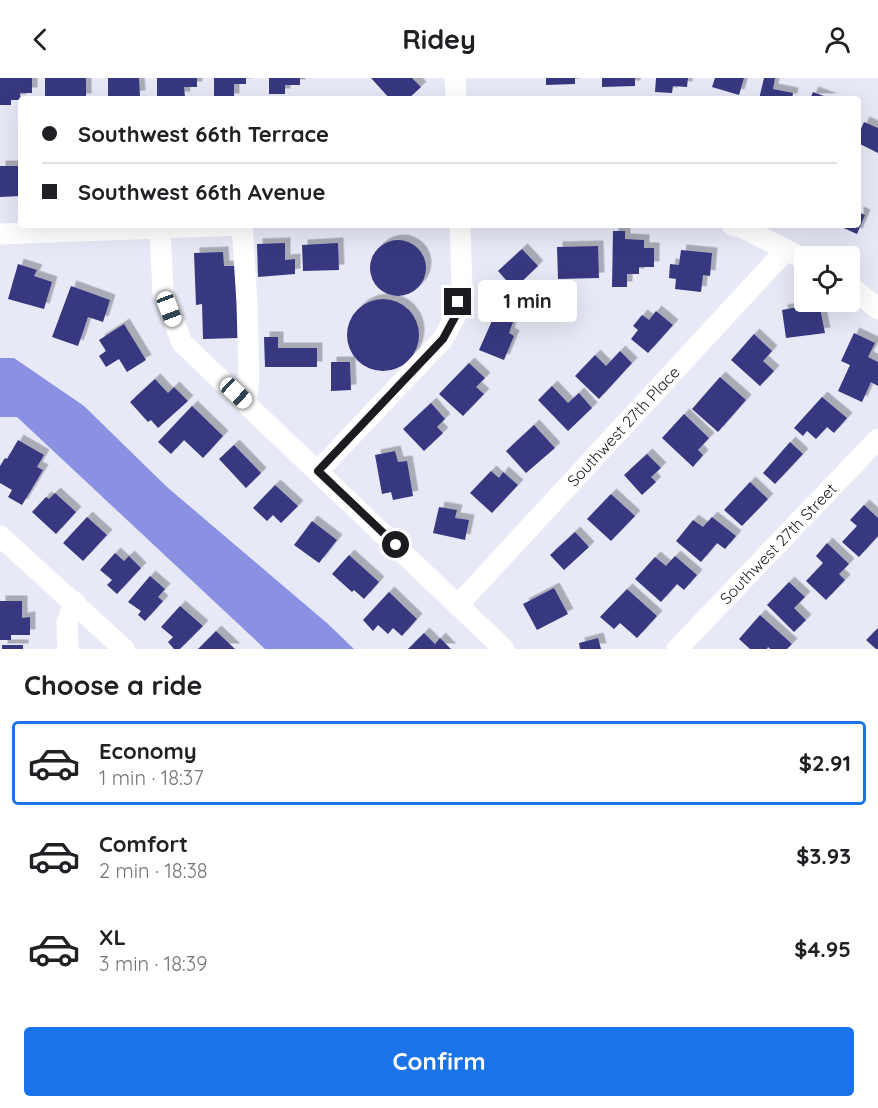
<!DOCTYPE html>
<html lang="en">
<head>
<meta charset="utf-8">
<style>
	:root { --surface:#fff; --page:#f2f2f2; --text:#202124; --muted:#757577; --line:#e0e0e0; --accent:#1a73e8 }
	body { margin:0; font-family:Quicksand,sans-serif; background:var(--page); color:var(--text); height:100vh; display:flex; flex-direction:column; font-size:22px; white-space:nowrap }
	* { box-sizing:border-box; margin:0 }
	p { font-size:20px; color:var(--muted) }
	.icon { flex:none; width:33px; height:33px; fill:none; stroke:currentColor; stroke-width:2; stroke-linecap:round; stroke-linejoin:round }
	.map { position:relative; height:571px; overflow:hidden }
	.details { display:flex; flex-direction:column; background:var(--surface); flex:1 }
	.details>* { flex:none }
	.guide { position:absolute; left:18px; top:18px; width:843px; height:132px; border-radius:6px; box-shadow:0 6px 24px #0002; display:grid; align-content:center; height:132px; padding:0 24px; background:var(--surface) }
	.controls { position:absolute; left:794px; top:168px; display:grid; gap:12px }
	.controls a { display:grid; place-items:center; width:66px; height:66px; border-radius:6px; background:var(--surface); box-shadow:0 6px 24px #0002; font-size:30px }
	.end { position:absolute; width:27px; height:27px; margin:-14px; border:8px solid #1b1b20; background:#fff; box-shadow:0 0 0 3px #fff }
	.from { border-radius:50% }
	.bubble { position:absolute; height:42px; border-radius:6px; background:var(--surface); box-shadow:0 6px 24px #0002; font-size:20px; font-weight:700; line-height:42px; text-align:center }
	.car { position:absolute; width:18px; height:36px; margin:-18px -9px; border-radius:8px; box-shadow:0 0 4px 2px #0007; background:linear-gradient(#fff 24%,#345 0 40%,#fff 0 76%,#345 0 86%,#fff 0) }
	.guide b { display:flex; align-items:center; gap:21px; height:57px; font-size:22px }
	.guide b+b { border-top:2px solid var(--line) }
	.guide i { width:15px; height:15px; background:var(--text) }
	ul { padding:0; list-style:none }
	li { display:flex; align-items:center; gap:18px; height:84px; margin:0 12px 9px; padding:0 12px; border:3px solid transparent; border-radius:6px }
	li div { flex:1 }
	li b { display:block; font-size:22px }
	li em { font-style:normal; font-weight:700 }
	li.on { border-color:var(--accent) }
	li>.icon { width:54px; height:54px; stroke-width:1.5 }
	h2 { padding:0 24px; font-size:27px; line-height:72px }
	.button { display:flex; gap:12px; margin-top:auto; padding:12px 24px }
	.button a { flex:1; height:69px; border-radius:6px; background:var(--accent); color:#fff; font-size:24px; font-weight:700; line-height:69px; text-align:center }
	header { display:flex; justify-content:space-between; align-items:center; height:78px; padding:0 24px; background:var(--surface); font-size:27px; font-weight:700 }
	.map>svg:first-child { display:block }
	.water { fill:#8a91e3 }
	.building { fill:#373780; filter:url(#shadow) }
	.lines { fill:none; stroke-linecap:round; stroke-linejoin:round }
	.minor { stroke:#fff; stroke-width:21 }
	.route { stroke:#1b1b20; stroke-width:8 }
	.labels { text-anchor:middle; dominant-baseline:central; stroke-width:6; stroke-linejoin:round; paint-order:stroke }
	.street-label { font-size:16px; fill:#1b1b20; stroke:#fff }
</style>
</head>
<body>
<header><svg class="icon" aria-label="back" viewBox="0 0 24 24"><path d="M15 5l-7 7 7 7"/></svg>Ridey<svg class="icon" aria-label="person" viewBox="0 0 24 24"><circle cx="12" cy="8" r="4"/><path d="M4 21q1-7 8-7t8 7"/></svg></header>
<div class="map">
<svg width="878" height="571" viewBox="0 0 878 571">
	<defs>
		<filter id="shadow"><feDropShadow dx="5.5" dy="-5.5" stdDeviation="0" flood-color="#0004"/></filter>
	</defs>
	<rect width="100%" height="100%" fill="#e7e9f7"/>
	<path class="water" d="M0,280h14l70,48 83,81 161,137 26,25h-89l-248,-232h-17z"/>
	<path class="building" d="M0,0h32v15h-12l1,7h-10v5h-11z
		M45,0h41v21h-41z
		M108,0h31l1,18 -32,1z
		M157,0h40v9h-13l1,10h-28z
		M214,0h32v6h-12v15h-20z
		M269,0h31v7h-15v9h-16z
		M371,0h41l9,9 -13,12h-18z
		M546,0h29v6l-29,1z
		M602,0h33v8l-33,1z
		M656,0h32l-1,9 -14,-1 -1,7 -17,-1z
		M715,0h29l-5,17 -27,-8z
		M764,0h11l-2,11 20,4 -1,6h-33z
		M813,14l19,7h-22z
		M864,44l14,6v25l-20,-10v-8z
		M0,88h21v30l-21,1z
		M858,134l7,3 -8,19 -20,-9h21z
		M613,153h12v8l19,1v8h10v19h-15v7h-12v13h-15z
		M370 190a28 28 0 1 1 56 0a28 28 0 1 1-56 0Z
		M285,165v17l10,-1v15l-37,3 -1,-33z
		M338,165l1,27 -36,1 -1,-26z
		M598,168l1,32 -41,1 -1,-32z
		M522,171l16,17 -24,23 -16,-18z
		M681,172l31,3 -2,23 -7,-1 -2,17 -26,-3 1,-10 -7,-1 1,-14 9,1z
		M223,174l1,14h12l2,72 -35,1 -1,-35 -6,1 -2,-52z
		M18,186l19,6 -3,6 18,6 -8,27 -36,-10z
		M71,208l39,14 -7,22 -15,-5 -10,29 -26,-9z
		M347 257a36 36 0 1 1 72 0a36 36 0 1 1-72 0Z
		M819,225l6,30 -39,5 -4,-28z
		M656,233l17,14 -25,28 -17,-14 7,-9 -5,-4 9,-11 7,5z
		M495,236l18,8 -4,11 5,3 -10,24 -25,-10z
		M124,246l22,36 -19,12 -8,-13 -13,8 -7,-11 7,-5 -7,-11z
		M854,255l21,10 -7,14 10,5v24l-7,-4 -9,20 -24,-11 12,-26 -9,-4z
		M754,256l18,17 -9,10 11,10 -14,15 -29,-26z
		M264,259h14v11h39v19h-52z
		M620,273l12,12 -33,36 -24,-23 20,-21 11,11z
		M331,284h19l1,28 -20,1z
		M469,285l16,15 -9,9 8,7 -21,22 -24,-22z
		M720,299l26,23 -28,32 -26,-23z
		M155,301l13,14 6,-6 14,14 -30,27 -7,-8 -3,2 -18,-20z
		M552,308l16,17 11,-10 13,15 -24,23 -30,-31z
		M822,319l25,21 -13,15 -7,-6 -11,12 -9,-8 -4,5 -9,-8z
		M431,325l14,16 -8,8 6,6 -19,18 -21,-22z
		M192,328l31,30 -20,22 -19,-18 -13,14 -13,-12z
		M684,336l25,24 -11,12 5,5 -10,12 -31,-29z
		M534,347l21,23 -29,25 -20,-22z
		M18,362l26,15 -7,12 6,3 -21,35 -14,-8 4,-7 -12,-7v-17l5,-8 2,1z
		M790,364l13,12 -28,30 -12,-11z
		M234,367l27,28 -15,15 -27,-29z
		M395,373l3,11 9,-1 6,35 -20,4 -2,-8 -9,2 -7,-39z
		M647,376l14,14 -10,9 5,5 -14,13 -18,-20z
		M491,393l8,7 4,-6 15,13 -26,28 -22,-20z
		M750,404l18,17 -26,27 -18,-16z
		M275,407l23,21 -17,17 -8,-8 -6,6 -14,-13z
		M55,415l21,19 -20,22 -24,-22 14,-15 3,2z
		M611,416l24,22 -24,25 -24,-22z
		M864,427l14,13v18l-19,21 -17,-15 15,-16 -7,-6z
		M439,429l18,3 -2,8 14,2 -4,20 -32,-7z
		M87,439l20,18 -24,26 -20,-18z
		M712,439l24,19 -11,13 -8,-6 -16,19 -25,-21 17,-21 10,7z
		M312,443l25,19 -18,23 -25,-18z
		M575,454l14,15 -25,23 -14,-15z
		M827,465l22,21 -10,10 6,6 -19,20 -20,-19 17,-18 -7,-7z
		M115,475l9,8 5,-5 12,12 -24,26 -10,-9 5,-5 -12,-10z
		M349,477l30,27 -15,17 -10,-9 -2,2 -20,-18z
		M675,478l22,19 -13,15 -7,-6 -16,18 -26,-23 20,-22 11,9z
		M150,498l15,13 -7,8 5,4 -18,20 -7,-6 3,-4 -13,-9z
		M789,504l16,15 -11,11 12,12 -12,12 -27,-27z
		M554,510l14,26 -31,16 -14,-26z
		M627,511l30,27 -20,22 -17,-15 -6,6 -14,-12z
		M389,514l28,27 -15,17 -9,-8 -5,6 -10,-9 -5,6 -10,-11z
		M0,523h22v17l8,-1v18h-19v5h-11z
		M180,528l23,20 -23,23h-6l-6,-7 5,-5 -12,-10z
		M760,537l32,29 -5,5h-17l-2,-2 -1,2h-17l-11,-10z
		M878,550v21h-2l-10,-9z
		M216,553l19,18h-37z
		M424,555l11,11 5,-6 11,11h-43z
		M598,560l3,11h-21l-1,-6z
		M2,567h21v4h-21z"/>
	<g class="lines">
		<g class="minor">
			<path d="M455,0l1,21"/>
			<path d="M242,147l5,78 2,76 -3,23"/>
			<path d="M732,147l9,2 63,32"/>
			<path d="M160,151l3,64 19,50 322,306"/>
			<path d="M0,156l241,-9"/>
			<path d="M849,207l29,24"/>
			<path d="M318,393l125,-132 12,-22 7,-30 -2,-62"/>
			<path d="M0,458l124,113"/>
			<path id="s1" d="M459,526l327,-354"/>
			<path d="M68,571l-1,-27 8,-20"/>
			<path id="s2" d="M677,571l201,-210"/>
		</g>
	</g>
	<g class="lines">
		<path class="route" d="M396,467l-78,-74 125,-132 12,-22 3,-15"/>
	</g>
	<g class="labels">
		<g class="street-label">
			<text stroke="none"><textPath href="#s1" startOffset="242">Southwest 27th Place</textPath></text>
			<text stroke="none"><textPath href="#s2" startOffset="146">Southwest 27th Street</textPath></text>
		</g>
	</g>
</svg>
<div class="controls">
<a><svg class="icon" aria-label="locate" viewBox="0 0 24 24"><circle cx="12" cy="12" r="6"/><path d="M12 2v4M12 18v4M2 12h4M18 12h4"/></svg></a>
</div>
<i class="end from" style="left:396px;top:467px"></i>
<i class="end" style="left:458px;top:224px"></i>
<div class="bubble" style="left:478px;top:202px;width:99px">1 min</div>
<i class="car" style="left:169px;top:231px;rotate:159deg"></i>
<i class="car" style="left:236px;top:315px;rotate:133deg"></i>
<div class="guide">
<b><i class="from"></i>Southwest 66th Terrace</b>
<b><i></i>Southwest 66th Avenue</b>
</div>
</div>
<section class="details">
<h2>Choose a ride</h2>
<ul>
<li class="on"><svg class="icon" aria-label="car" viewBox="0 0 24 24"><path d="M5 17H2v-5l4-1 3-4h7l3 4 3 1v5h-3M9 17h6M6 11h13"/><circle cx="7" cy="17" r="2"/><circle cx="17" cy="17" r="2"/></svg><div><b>Economy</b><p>1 min · 18:37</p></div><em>$2.91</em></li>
<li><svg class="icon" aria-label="car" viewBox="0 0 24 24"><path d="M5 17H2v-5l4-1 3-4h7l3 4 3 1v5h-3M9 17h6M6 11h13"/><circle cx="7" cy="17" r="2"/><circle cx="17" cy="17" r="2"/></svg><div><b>Comfort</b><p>2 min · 18:38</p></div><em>$3.93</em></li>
<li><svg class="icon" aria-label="car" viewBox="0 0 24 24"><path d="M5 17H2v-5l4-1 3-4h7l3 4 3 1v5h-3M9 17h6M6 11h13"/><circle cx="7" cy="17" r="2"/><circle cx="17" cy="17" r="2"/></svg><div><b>XL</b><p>3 min · 18:39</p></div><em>$4.95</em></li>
</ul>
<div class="button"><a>Confirm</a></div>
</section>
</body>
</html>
